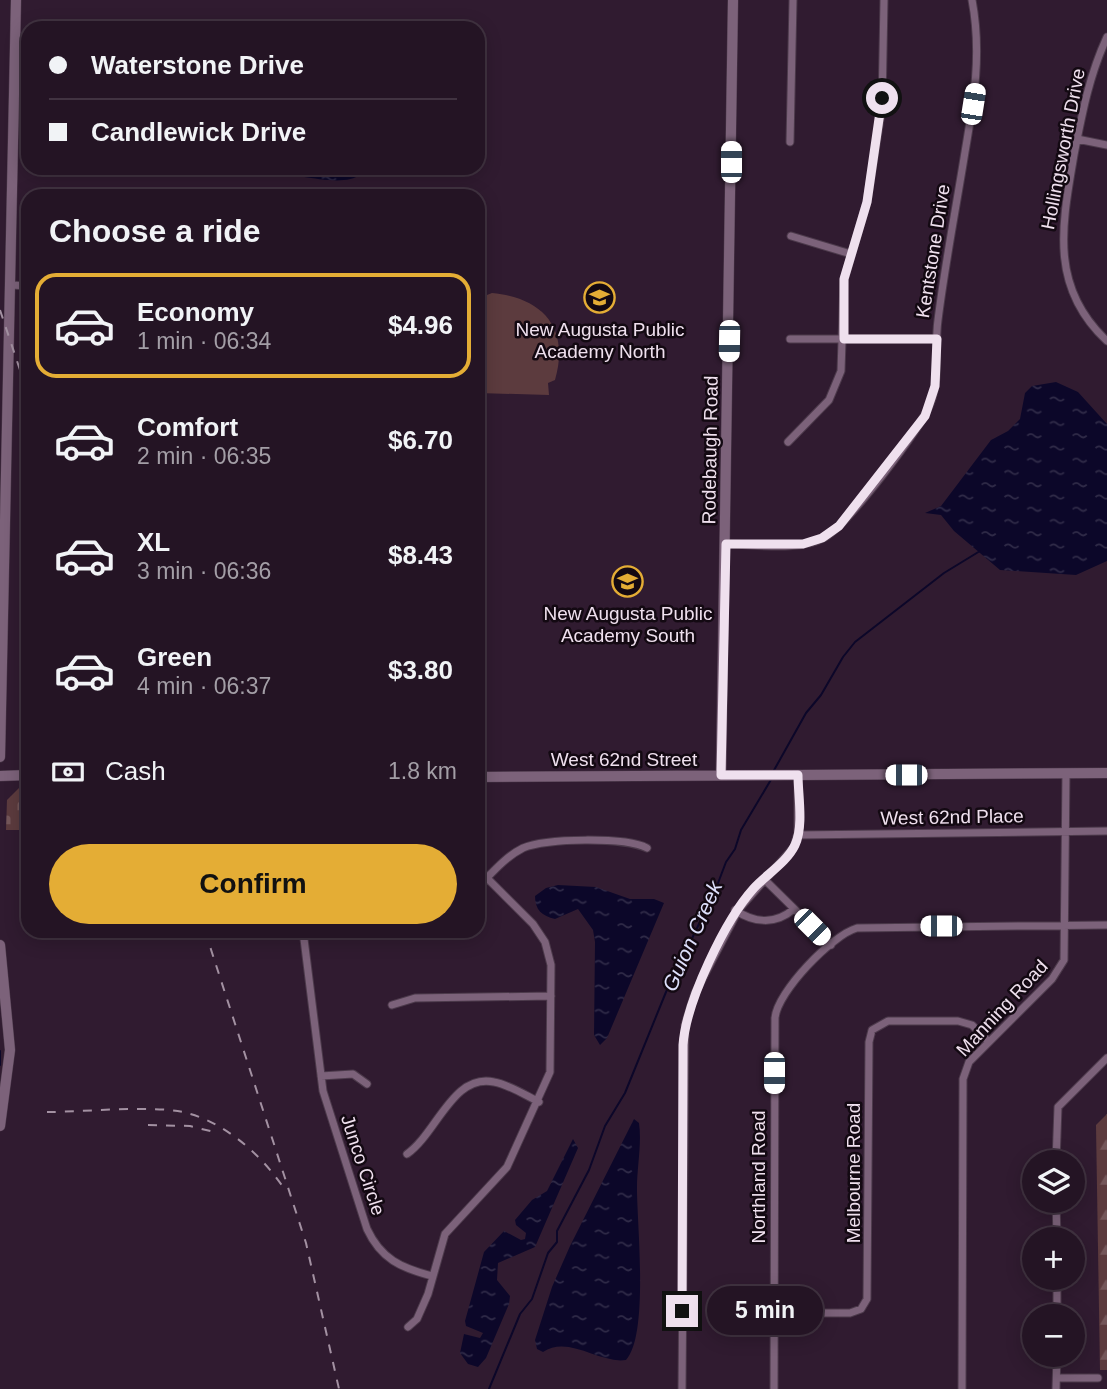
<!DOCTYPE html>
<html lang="en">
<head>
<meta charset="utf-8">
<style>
	:root { --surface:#241424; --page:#302131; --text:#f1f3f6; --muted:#a39ea6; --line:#413341; --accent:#e4ad35 }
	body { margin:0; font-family:Helvetica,sans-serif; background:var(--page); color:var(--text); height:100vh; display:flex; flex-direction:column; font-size:26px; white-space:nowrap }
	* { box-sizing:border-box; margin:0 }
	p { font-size:23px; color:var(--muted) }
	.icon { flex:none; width:38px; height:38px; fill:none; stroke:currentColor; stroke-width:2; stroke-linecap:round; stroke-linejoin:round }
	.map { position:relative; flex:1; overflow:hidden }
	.side { position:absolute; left:21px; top:189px; width:464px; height:749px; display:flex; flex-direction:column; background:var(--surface); border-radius:21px; box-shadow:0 4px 18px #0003,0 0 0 2px var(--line) }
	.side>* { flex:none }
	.hud { position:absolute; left:21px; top:21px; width:464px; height:154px; border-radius:21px; box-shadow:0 4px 18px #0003,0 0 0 2px var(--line); display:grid; align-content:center; height:154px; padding:0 28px; background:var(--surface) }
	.buttons { position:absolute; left:1022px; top:1150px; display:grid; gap:14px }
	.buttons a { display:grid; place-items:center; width:63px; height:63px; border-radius:50%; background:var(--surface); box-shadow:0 4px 18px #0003,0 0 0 2px var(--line); font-size:35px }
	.end { position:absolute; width:32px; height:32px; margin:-16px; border:9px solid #efe0ee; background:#111; box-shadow:0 0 0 4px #111 }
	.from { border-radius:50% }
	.bubble { position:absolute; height:49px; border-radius:24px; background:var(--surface); box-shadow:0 4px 18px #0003,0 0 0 2px var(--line); font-size:23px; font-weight:800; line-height:49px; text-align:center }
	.car { position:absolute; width:21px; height:42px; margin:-21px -10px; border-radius:9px; box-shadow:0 0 5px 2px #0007; background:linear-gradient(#fff 24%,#345 0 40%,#fff 0 76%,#345 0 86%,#fff 0) }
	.hud b { display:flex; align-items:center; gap:24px; height:66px; font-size:26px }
	.hud b+b { border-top:2px solid var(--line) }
	.hud i { width:18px; height:18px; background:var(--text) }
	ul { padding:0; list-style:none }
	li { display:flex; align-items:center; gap:21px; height:105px; margin:0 14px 10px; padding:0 14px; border:4px solid transparent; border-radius:21px }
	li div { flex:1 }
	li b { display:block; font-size:26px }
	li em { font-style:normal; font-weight:800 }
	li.active { border-color:var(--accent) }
	li>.icon { width:63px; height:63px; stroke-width:1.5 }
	h2 { padding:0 28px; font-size:32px; line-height:84px }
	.pay { display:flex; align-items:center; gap:18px; height:77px; padding:0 28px; font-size:26px }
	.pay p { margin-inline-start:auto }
	.cta { display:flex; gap:14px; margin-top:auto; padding:14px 28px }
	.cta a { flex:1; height:80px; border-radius:42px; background:var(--accent); color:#111; font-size:28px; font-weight:800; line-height:80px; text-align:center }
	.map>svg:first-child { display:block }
	.forest { fill:url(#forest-firs) }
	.cemetery { fill:url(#cemetery-stones) }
	.pitch { fill:#5c3b3e }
	.water { fill:url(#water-ripples) }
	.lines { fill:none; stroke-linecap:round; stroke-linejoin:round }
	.stream { stroke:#0c0729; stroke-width:2 }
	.street-casing { stroke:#4c3a4b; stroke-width:9 }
	.secondary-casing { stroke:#4c3a4b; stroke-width:11 }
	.street { stroke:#7c627a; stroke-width:7 }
	.secondary { stroke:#7c627a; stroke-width:10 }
	.rail { stroke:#a391a2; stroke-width:2; stroke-dasharray:9 9; stroke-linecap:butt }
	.route { stroke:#efe0ee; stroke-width:9 }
	.labels { text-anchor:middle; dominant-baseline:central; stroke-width:5; stroke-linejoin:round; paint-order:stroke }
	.street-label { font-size:19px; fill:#efe0ee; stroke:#130912 }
	.poi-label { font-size:19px; fill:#efe0ee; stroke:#130912 }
	.water-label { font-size:21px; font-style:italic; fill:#dee0fc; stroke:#130912 }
</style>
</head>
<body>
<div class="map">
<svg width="1107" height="1389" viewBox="0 0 1107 1389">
	<defs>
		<pattern id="forest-firs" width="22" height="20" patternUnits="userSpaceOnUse" patternTransform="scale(1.75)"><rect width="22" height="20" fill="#5c3b3e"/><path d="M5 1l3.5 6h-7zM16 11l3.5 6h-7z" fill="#74575a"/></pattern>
		<pattern id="cemetery-stones" width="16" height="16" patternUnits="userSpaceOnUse" patternTransform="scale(1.75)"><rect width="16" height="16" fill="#5c3b3e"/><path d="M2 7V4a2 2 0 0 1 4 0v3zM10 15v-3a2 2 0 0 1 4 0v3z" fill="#74575a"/></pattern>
		<pattern id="water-ripples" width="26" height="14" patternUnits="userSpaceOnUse" patternTransform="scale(1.75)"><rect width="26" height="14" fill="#0c0729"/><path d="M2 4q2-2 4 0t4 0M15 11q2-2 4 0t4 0" fill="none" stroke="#302b48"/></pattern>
	</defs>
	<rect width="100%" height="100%" fill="#301b30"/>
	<path class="forest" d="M1107,1114v256h-7l-4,-245z"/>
	<path class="cemetery" d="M22,785h6v45h-22l1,-30z"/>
	<path class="pitch" d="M492,293c51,5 78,35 63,87l-7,3 1,12 -71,-2v-91l4,-5z"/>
	<path class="water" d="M300,168h61v6c-13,11 -41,5 -57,3z
		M1056,382l22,10 29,32v137l-31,14 -76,-5 -46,-39 -13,-16 -16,-2 16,-7 50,-66 17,-9 12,-12 5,-26 7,-7z
		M558,885l38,2 34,12h24l10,4 -57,135 -7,7 -6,-10 1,-93 -2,-12 -15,-21 -23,10c-13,-3 -20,-9 -20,-23l11,-8z
		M634,1119l5,4c3,20 -2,44 -2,65 0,37 12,147 -11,172 -27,4 -57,-25 -83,-8l-6,-3 -2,-9 17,-53 18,-41z
		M573,1139l5,9 -43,99 -37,16 -1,17 13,16 -1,8 -23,54 -8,9 -10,-3 -8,-11 4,-19 16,4 3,-5 -17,-7 -1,-5 19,-69 20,-21 17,9 4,-1 1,-6 -10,-8 -1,-5 17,-20 15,-9z"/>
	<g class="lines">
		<path class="stream" d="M773,772l33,-59 15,-18 22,-38 12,-15 89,-69 36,-22
			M0,1051v14
			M489,1389l31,-75 12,-15 16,-46 9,-11v-11l32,-61 16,-44 20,-33 41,-101 49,-101 11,-29 9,-13 6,-19 31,-52"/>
		<defs>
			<path id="street" d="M1107,37c-18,39 -25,77 -33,118 -12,70 -25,132 33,186
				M1077,139l30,6
				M790,142l3,-142
				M791,236l60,18
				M11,285l17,1
				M790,339h147
				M788,442l41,-42 12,-29 3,-91 23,-78 15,-96 2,-106
				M726,544c30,0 72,8 99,-7 23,-13 95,-107 105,-133 11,-27 4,-56 8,-84 7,-56 18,-112 27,-168 9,-52 17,-99 7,-152
				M798,835l309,-4
				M764,879l67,66
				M478,887c14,-14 27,-30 45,-39 22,-10 103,-11 124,0
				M735,910c19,13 40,15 59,-1
				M303,931l20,160 44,138c14,30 34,39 65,47
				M392,1005l23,-7 136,-2
				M321,1076l32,-2 14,10
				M407,1154c30,-21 46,-81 87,-72 16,3 31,13 45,20
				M1056,1162l2,-55 49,-49
				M1056,1200l1,39
				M1057,1278v38
				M774,1313h76l11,-4 6,-10 2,-257 3,-12 16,-9h70l14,4 16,16
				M408,1327l9,-8 11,-25 17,-60 62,-67 43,-95 1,-107 -6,-23 -12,-18 -55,-55
				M1057,1378h41
				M682,1389l3,-364 10,-32 44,-84 55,-62 4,-14v-58
				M774,1389l1,-371c2,-26 57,-83 82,-90l250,-3
				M962,1389l1,-310 6,-17 83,-83 12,-19 2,-187
				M1056,1389l1,-35"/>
			<path id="secondary" d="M0,757l16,-757
				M721,775l12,-775
				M0,776l28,-1
				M478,777l629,-4
				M0,945l10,105 -10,76"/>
		</defs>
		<use href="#street" class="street-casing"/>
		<use href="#secondary" class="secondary-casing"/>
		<use href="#street" class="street"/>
		<use href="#secondary" class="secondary"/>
		<path class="rail" d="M0,310l28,84
			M205,931l101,312 33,146
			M47,1112c37,0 102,-7 136,0 41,9 80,44 102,78
			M148,1125l42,1 24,6"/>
	</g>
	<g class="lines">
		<path class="route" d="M682,1311l1,-266c3,-43 42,-125 71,-157 13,-14 33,-26 41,-43 9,-19 3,-50 3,-70h-77l5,-231h77l19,-6 17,-12 86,-110 10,-30 2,-47h-93v-60l23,-77 15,-104"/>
	</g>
	<defs>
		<symbol id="school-ring" viewBox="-11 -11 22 22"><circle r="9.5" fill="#130912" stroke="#e4ad35" stroke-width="1.5"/><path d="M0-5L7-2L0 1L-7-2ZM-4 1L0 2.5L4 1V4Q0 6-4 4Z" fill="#e4ad35"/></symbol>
	</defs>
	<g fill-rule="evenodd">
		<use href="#school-ring" x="582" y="280" width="35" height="35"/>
		<use href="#school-ring" x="610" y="564" width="35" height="35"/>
	</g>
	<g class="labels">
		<g class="street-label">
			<text transform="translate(1063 149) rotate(-79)">Hollingsworth Drive</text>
			<text transform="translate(933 251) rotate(-81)">Kentstone Drive</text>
			<text transform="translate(710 450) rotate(-89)">Rodebaugh Road</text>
			<text x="624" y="759">West 62nd Street</text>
			<text transform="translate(952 817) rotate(-1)">West 62nd Place</text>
			<text transform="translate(1002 1008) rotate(-47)">Manning Road</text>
			<text transform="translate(363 1165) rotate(72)">Junco Circle</text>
			<text transform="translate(853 1173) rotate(-90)">Melbourne Road</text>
			<text transform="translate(758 1177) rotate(-90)">Northland Road</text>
		</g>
		<g class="poi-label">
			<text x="600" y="329">New Augusta Public<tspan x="600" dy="22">Academy North</tspan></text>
			<text x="628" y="613">New Augusta Public<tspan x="628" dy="22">Academy South</tspan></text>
		</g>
		<g class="water-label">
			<text transform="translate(692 936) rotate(-66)">Guion Creek</text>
		</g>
	</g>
</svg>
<div class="buttons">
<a><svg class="icon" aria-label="layers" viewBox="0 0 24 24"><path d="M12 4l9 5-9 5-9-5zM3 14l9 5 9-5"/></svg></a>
<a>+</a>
<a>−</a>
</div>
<i class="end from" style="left:882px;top:98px"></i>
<i class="end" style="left:682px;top:1311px"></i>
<div class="bubble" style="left:707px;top:1286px;width:116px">5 min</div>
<i class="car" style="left:973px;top:104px;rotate:9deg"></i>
<i class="car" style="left:731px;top:162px;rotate:0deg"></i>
<i class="car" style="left:729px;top:341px;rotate:181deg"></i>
<i class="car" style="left:906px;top:775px;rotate:270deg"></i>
<i class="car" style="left:941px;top:926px;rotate:270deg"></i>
<i class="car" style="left:812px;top:927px;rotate:135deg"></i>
<i class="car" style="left:774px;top:1073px;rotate:180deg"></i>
<div class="hud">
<b><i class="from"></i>Waterstone Drive</b>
<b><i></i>Candlewick Drive</b>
</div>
<section class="side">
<h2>Choose a ride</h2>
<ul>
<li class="active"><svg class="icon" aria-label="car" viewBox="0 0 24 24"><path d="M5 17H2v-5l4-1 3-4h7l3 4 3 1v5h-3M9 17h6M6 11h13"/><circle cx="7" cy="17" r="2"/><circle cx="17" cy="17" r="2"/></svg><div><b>Economy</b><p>1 min · 06:34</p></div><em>$4.96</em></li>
<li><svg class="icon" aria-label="car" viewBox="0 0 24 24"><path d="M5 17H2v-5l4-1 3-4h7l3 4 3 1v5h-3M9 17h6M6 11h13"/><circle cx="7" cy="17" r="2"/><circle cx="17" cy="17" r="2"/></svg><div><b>Comfort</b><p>2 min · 06:35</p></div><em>$6.70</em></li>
<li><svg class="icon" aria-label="car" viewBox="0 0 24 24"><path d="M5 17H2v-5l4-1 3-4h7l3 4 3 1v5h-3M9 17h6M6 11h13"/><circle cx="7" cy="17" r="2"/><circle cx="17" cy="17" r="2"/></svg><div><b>XL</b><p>3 min · 06:36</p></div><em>$8.43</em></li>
<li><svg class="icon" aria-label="car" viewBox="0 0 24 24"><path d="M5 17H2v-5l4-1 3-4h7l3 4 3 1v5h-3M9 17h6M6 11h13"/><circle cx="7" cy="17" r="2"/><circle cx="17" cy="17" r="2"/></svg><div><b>Green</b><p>4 min · 06:37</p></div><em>$3.80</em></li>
</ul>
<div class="pay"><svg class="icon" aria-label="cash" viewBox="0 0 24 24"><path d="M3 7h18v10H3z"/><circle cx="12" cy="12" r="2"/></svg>Cash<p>1.8 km</p></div>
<div class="cta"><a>Confirm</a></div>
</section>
</div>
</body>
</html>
